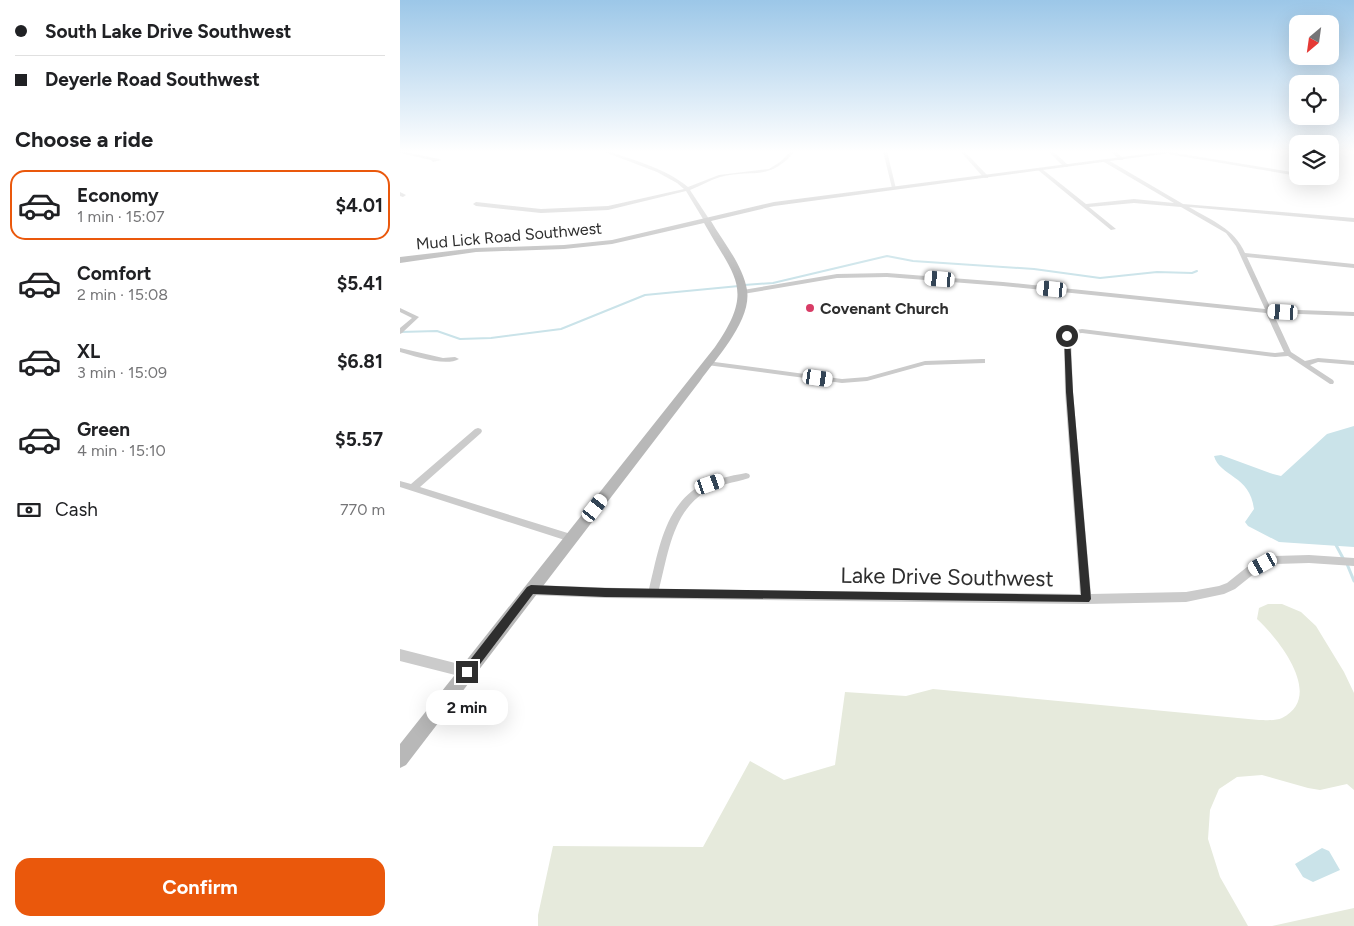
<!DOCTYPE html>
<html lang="en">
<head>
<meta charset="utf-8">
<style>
	:root { --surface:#fff; --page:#f6f6f6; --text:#202124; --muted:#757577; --line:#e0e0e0; --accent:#ea580c }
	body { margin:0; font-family:Figtree,sans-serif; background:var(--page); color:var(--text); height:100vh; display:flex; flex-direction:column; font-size:19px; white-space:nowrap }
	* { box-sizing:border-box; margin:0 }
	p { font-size:16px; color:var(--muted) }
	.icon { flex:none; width:28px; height:28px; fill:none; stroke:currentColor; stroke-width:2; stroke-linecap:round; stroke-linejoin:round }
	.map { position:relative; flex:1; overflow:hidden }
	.sheet { display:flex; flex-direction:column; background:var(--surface); width:400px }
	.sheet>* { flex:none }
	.banner { display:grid; align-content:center; height:110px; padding:0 15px; background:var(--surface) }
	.needle { width:32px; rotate:209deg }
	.buttons { position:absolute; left:889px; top:15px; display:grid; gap:10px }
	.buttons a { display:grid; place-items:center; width:50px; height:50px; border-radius:10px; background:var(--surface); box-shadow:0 5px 20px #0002; font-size:25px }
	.end { position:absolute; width:22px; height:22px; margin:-11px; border:6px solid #2e2e2e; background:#fff; box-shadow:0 0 0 2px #fff }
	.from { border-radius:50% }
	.bubble { position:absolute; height:35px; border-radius:15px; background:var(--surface); box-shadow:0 5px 20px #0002; font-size:16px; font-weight:700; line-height:35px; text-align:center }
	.car { position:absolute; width:15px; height:30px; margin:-15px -8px; border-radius:6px; box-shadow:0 0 4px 1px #0007; background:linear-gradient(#fff 24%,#345 0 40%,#fff 0 76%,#345 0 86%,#fff 0) }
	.banner b { display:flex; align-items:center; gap:18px; height:48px; font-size:19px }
	.banner b+b { border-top:1px solid var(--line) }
	.banner i { width:12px; height:12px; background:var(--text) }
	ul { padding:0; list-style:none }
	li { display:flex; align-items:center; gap:15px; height:70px; margin:0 10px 8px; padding:0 5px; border:2px solid transparent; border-radius:15px }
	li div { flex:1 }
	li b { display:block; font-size:19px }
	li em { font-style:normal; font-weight:700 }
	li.selected { border-color:var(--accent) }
	li>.icon { width:45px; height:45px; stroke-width:1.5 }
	h2 { padding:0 15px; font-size:22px; line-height:60px }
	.pay { display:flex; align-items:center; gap:12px; height:55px; padding:0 15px; font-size:19px }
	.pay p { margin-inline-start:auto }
	.primary-button { display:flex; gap:10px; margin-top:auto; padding:10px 15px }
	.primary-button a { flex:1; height:58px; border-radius:15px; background:var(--accent); color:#fff; font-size:20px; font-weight:700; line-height:58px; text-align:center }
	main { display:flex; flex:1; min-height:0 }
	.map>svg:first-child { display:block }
	.green { fill:#e6eadc }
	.water { fill:#cae3e9 }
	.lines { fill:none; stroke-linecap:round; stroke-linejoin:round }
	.stream-far1 { stroke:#cae3e9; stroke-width:2 }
	.stream { stroke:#cae3e9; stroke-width:3 }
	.street { fill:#cbcbcb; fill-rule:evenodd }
	.secondary { fill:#b8b8b8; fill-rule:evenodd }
	.route { fill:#2e2e2e }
	.poi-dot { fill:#d83c66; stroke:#fff; stroke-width:2 }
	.labels { text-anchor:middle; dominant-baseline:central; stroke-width:5; stroke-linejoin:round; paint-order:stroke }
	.far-street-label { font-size:16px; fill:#2e2e2e; stroke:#fff }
	.far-poi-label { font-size:16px; font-weight:bold; fill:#2e2e2e; stroke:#fff; text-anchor:start }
	.near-street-label { font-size:22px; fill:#2e2e2e; stroke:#fff }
</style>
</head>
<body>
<main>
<section class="sheet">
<div class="banner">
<b><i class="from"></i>South Lake Drive Southwest</b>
<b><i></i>Deyerle Road Southwest</b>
</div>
<h2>Choose a ride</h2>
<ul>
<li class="selected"><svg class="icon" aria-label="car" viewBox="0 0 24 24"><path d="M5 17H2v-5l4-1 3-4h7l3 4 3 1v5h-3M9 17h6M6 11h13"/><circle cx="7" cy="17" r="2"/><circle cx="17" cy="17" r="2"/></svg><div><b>Economy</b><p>1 min · 15:07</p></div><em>$4.01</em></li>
<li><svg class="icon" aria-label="car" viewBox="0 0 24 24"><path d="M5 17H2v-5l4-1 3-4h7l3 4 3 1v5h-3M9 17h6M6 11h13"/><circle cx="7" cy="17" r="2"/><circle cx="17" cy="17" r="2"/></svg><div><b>Comfort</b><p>2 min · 15:08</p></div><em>$5.41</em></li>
<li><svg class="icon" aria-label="car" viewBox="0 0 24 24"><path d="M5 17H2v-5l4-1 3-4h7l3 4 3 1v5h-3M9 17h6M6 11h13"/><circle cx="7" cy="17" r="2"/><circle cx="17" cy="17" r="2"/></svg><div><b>XL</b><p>3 min · 15:09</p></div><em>$6.81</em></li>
<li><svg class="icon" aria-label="car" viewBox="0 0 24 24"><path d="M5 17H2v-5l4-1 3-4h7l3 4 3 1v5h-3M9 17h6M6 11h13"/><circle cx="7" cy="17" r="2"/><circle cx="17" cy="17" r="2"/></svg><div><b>Green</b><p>4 min · 15:10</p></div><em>$5.57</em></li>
</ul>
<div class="pay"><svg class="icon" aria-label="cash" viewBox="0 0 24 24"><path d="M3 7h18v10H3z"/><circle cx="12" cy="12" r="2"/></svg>Cash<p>770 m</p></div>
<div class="primary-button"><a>Confirm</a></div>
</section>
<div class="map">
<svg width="954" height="926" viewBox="0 0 954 926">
	<rect width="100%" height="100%" fill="#fff"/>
	<path class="green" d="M868,604h14l19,8 15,14 28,46 10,21v97l-7,-6 -27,6 -12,-2 -46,-13 -25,2 -18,12 -9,21 -2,29 12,38 28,49h-710v-11l15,-69 150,1 47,-86 34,19 51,-15 10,-73 61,4 27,-7 326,31c6,0 17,1 23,-2 43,-21 -3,-79 -25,-99l2,-11z
		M954,908v18h-82z"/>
	<path class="water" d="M954,426v121l-75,-5 -31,-16 -3,-4 9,-13c-4,-34 -34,-32 -40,-53l7,-1 52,19 8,2 46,-42z
		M922,848l7,3 11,19 -27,12 -10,-5 -8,-13z"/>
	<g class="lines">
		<path class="stream-far1" d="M344,285l29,-2 114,-27 26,5 121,8 66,9 57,-6 35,1 5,-2
			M0,332l37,-1 23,8 31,-1 70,-9 84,-34 94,-9"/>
		<path class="stream" d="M936,545l8,15
			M947,564l7,17"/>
		<path class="street" d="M0,151l39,8 2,1 -8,2 -2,-2 -31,-7z
			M202,151h6c28,10 57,17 80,36l31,-12 50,-6 11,-7 11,-11h4c-27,32 -42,17 -75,26 -10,3 -20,9 -30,13l19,29 -3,2 -3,-2 -17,-28 -78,19 -67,3 -65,-7 -3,-2 3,-2 65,7 67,-3 76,-17 -7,-6 -20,-11z
			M483,151h4l9,38 -4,-1z
			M560,151h4l24,25v2h-4z
			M648,151h5l15,14v2h-4z
			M711,151h4l8,7v2h-4z
			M770,152l128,21v3h1h-1l-130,-22z
			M704,160h4l75,44 171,14v4l-165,-15c23,14 45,21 56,46l109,11v4l-107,-11 24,52 83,3v4l-81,-3 18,39 14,9 13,-3 36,3v4l-36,-3 -8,3 23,15 1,2 -1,2h-3l-42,-28 -13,1 -193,-24 -8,1 -3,3 2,55 18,202 95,-2 33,-6 8,-3 20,-16 28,-11 34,-1 45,3v8l-45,-3 -33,1 -21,9 -20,16 -11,5 -38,8 -100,2 -481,-6 -74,-3 -4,-2 -1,-3 1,-3 4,-2 118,4c9,-36 15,-81 49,-102 15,-8 32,-11 48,-14l3,1 1,2 -1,2c-15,5 -31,6 -44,14 -33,21 -37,63 -46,97l421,5 -15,-202 -1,-56 6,-5 12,-2 193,24 9,-1 -18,-39 -263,-27 -116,-9 -50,1 -94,16 -3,-2 3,-2 94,-16 50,-1 116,9 262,27 -29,-63 -10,-13 -45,-26 -47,-4 -45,4 27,22 -5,1 -73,-60 4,-1 44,35 48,-5 40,4 -70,-41z
			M906,176h12l16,4 -2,1z
			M0,192l6,3 -3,2 -3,-1z
			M0,308l19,9 -17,16 -2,1v-6l12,-10 -12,-6z
			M0,348l43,10 12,-1 4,2c-13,8 -45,-3 -59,-7z
			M582,359h3v4l-60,2 -58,16 -25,2 -135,-18 -4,-2 4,-2 135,18 25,-2 58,-16z
			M78,428l3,1 1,2 -1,2 -61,54 154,48 2,3 -2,3 -3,1 -171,-55v-6l11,3 64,-55z
			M0,649l67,17 4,2 2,4 -2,4 -4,2 -67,-17z"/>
		<path class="secondary" d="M768,151h17l-411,55 -63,15c12,21 32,44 36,69 5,30 -31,69 -47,91l-294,384 -6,3v-24l315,-397c41,-59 19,-70 -11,-124l-92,21 -48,5 -88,3 -76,11v-6l76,-9 88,-3 48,-5 162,-38z"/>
	</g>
	<linearGradient id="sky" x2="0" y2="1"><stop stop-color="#9cc7e8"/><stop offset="0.54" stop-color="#fff"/><stop offset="1" stop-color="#fff" stop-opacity="0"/></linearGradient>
	<rect width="954" height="281" fill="url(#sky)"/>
	<path class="route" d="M667,334l3,2 3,56 18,207 -2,3 -484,-5 -72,-3 -62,82 -4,2 -4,-2 -2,-4 2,-3 64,-82 4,-2 74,3 476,7 -15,-203 -2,-56z"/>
	<circle class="poi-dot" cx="410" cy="308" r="5"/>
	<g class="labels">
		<g class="far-street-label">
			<text transform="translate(109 236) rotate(-5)">Mud Lick Road Southwest</text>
		</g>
		<g class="far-poi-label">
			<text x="420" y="308">Covenant Church</text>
		</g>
		<g class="near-street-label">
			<text transform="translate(547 577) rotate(1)">Lake Drive Southwest</text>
		</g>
	</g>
</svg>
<div class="buttons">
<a><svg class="needle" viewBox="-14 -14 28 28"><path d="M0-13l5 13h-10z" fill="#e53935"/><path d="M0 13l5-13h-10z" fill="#757577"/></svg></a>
<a><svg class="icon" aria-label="locate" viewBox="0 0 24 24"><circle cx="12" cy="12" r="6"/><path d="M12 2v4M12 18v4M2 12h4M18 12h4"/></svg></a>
<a><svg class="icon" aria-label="layers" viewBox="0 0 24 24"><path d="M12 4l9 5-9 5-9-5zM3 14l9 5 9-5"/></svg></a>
</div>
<i class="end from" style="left:667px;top:336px"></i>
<i class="end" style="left:67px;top:672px"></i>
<div class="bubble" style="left:26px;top:690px;width:82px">2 min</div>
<i class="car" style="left:540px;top:279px;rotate:275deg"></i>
<i class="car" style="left:652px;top:289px;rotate:276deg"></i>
<i class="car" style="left:883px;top:312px;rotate:273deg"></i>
<i class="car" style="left:418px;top:378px;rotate:98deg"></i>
<i class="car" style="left:310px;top:484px;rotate:71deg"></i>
<i class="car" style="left:195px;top:508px;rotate:38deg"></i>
<i class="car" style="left:863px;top:564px;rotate:241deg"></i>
</div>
</main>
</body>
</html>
